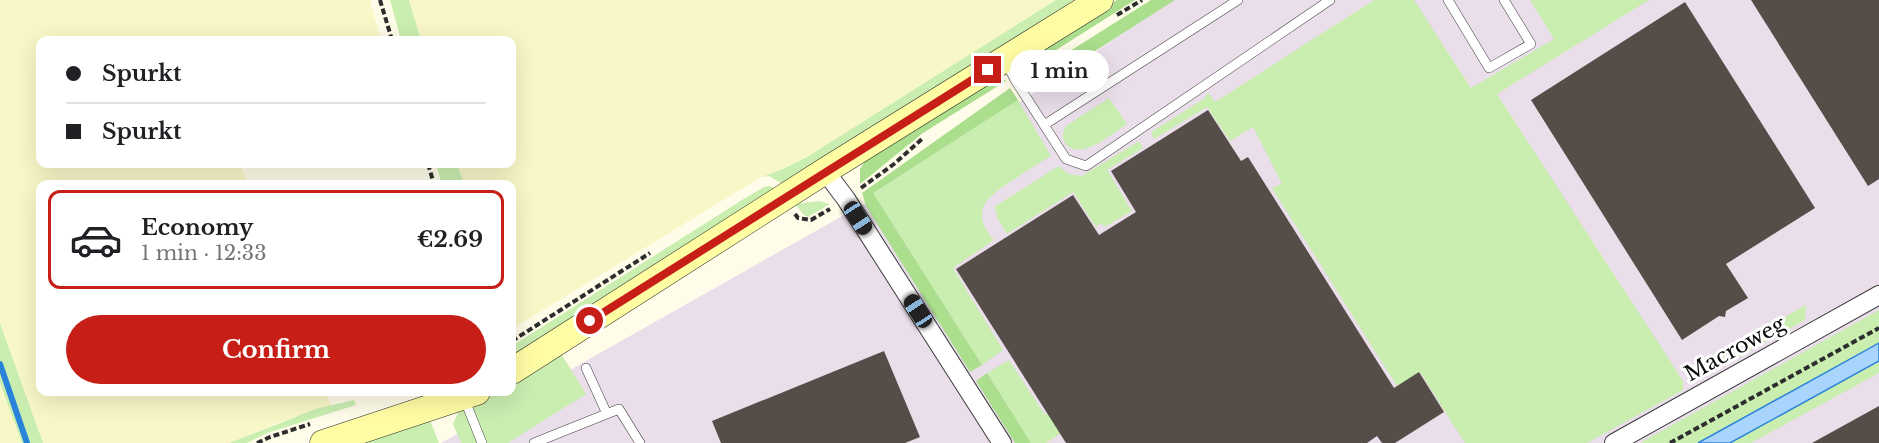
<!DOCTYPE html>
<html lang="en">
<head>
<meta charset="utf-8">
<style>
	:root { --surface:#fff; --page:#f2f2f2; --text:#202124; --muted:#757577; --line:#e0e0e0; --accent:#c71f18 }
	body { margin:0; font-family:"Libre Baskerville",serif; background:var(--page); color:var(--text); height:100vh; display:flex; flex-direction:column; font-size:22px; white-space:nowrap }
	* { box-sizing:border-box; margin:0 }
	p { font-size:20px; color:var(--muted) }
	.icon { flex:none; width:33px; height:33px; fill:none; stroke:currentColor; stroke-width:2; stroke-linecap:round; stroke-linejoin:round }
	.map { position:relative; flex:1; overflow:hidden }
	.side { position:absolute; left:36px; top:180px; width:480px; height:216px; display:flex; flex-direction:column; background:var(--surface); border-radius:12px; box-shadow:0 6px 24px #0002 }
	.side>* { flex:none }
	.guide { position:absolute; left:36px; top:36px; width:480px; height:132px; border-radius:12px; box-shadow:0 6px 24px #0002; display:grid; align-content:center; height:132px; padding:0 30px; background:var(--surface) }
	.end { position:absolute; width:27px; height:27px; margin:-14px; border:8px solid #c71f18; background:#fff; box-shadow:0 0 0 3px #fff }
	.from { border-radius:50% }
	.bubble { position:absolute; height:42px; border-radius:21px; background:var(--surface); box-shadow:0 6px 24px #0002; font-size:20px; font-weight:700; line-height:42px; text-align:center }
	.car { position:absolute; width:18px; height:36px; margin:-18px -9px; border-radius:8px; box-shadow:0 0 4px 2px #0007; background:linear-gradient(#222 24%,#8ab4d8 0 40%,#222 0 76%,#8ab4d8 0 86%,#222 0) }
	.guide b { display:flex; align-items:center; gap:21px; height:57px; font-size:22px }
	.guide b+b { border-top:2px solid var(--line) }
	.guide i { width:15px; height:15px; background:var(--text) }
	ul { padding:10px 0 0; list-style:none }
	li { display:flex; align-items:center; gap:18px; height:99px; margin:0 12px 9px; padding:0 18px; border:3px solid var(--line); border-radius:12px }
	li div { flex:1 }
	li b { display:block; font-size:22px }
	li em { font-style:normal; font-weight:700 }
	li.active { border-color:var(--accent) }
	li>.icon { width:54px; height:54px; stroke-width:1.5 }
	.primary-button { display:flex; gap:12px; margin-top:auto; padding:12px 30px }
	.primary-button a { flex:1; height:69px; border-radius:36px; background:var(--accent); color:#fff; font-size:24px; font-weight:700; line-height:69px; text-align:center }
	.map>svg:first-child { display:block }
	.industrial { fill:#ebdeeb }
	.farmland { fill:#f7f7c7 }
	.green { fill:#caedb0 }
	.forest { fill:#abdf8e }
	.water { fill:#a9d5fc; stroke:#2983d9; stroke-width:1.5 }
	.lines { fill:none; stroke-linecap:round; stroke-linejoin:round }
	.stream { stroke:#2983d9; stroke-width:6 }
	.building { fill:#554d47 }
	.lane-casing { stroke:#3e3e3e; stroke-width:10 }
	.street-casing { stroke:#3e3e3e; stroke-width:20 }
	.secondary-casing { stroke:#2d2d2d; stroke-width:27 }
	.path { stroke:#2d2d2d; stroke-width:4; stroke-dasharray:6 3; stroke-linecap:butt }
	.lane { stroke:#fff; stroke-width:9 }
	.street { stroke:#fff; stroke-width:18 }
	.secondary { stroke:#fffda4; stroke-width:26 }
	.route { stroke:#c71f18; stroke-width:8 }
	.labels { text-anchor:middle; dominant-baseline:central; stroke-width:6; stroke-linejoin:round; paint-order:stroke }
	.street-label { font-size:21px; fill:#0b0b0b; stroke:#fff }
</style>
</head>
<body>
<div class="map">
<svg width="1879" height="443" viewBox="0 0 1879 443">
	<rect width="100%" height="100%" fill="#fffde9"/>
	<path class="industrial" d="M1173,0h706v443h-1438l426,-241 -1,-10 154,-90z"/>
	<path class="farmland" d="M0,0h370l11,40h-341v124h199l10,20h-209v208h286l5,14 -54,17 -48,20h-186l-43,-120z
		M409,0h647l-249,157 -24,12 -22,8 -249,152v-145h-48l-7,-20h55v-124h-91z
		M0,383l22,60h-22z"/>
	<path class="green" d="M390,0h19l12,40h-20z
		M1056,0h19l-292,184 -14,-8 -7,1 21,-8 24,-12z
		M1374,0h40l57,88 83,-49 -24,-39h119l-152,94 186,287v9l-96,53h-122l-45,-71 -23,14 -125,-198 10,-4 -29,-57 -23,14 -23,-34 -53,32 -3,-6 2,-2 52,-33 3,-6 7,10z
		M1109,98l18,26c-14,9 -47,38 -61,20 -5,-6 -3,-12 0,-18z
		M1018,100l33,56c-12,7 -24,15 -36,23 -25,16 -48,30 -21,61l-41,28 50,82 -21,15 -109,-172z
		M1139,141l4,7 -36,22 25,41 -27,16 -4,-4 -5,4 -23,-35 -66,42 -11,-18 1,-3 -3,-6 65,-41 9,8 14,2z
		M436,164h21l7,20h-22z
		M770,186l5,3 -263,167v-10l230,-146 22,-13z
		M819,201l11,3 -22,13 -4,-2 -9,-11z
		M1806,305l-1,15 -96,54 -9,-9z
		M1879,310v33l-181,100h-58z
		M0,323l43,120h-21l-22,-60z
		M560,352l26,42 -78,49h-47l-8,-19 5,-11 36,-21h18v-10z
		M1009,360l36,55 27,-16 11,19 -37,25h-15l-44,-70z
		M1879,361v12l-128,70h-21z
		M354,400l2,5 -89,28 -20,10h-18l87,-34z
		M430,420l9,23h-85z"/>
	<path class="forest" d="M1117,0h18l-112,71 -2,-10z
		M1151,0h24l-141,90 -7,-12z
		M997,77l6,1 3,3 -83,52 -63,51v-15l7,-11z
		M1010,88l8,12 -145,93 109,172 -12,7 -104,-166 -4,-13z
		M987,373l44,70h-16l-39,-62z"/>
	<path class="water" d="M1879,343v18l-149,82h-32z"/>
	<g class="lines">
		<path class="stream" d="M0,364l27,79"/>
	</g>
	<path class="building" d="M1751,0h128v179l-11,7z
		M1685,2l130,206 -89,56 22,34 -22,13 -1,6 -6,-1 -37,24 -151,-240z
		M1208,110l33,51 7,-4 146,231 25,-16 25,40 -49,31h-13l-5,-7 -10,7h-301l-110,-174 117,-74 26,40 37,-23 -25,-41z
		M884,351l36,86 -15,6h-184l-9,-22z
		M1879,406v37h-67z"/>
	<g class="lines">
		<defs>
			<path id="lane" d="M1448,0l41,68 42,-24 -27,-44
				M1006,62l9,18 51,79 20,7 244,-166
				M1044,125l194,-125
				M586,368l21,46
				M464,398l18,45
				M534,443l85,-34 21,34"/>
			<path id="street" d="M825,171l21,28 156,244
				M1614,443l265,-148"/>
			<path id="secondary" d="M512,371l313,-200 275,-171
				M323,443l154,-51"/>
		</defs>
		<use href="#lane" class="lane-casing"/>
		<use href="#street" class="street-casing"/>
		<use href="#secondary" class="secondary-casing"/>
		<path class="path" d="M380,0l12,40
			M1117,15l25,-15
			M428,164l6,20
			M861,188l33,-24 29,-26
			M795,214l3,4 13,2 19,-11
			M512,341l138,-88
			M257,443l13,-6 40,-13
			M1670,443l209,-115"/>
		<use href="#lane" class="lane"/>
		<use href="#street" class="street"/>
		<use href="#secondary" class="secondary"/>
	</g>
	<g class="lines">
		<path class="route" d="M590,321l398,-251"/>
	</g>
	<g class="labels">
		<g class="street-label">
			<text transform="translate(1735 349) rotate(-29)">Macroweg</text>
		</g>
	</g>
</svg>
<i class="end from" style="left:590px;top:321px"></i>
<i class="end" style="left:988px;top:70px"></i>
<div class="bubble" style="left:1010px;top:50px;width:99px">1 min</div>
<i class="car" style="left:858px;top:218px;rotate:147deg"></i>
<i class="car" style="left:918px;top:311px;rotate:327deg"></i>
<div class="guide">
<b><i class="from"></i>Spurkt</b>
<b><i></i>Spurkt</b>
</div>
<section class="side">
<ul>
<li class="active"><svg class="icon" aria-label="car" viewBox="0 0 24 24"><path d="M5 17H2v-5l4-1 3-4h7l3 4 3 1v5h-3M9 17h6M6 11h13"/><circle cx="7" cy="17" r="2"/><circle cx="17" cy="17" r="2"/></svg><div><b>Economy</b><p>1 min · 12:33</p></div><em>€2.69</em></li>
</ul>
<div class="primary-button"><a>Confirm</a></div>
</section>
</div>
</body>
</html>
